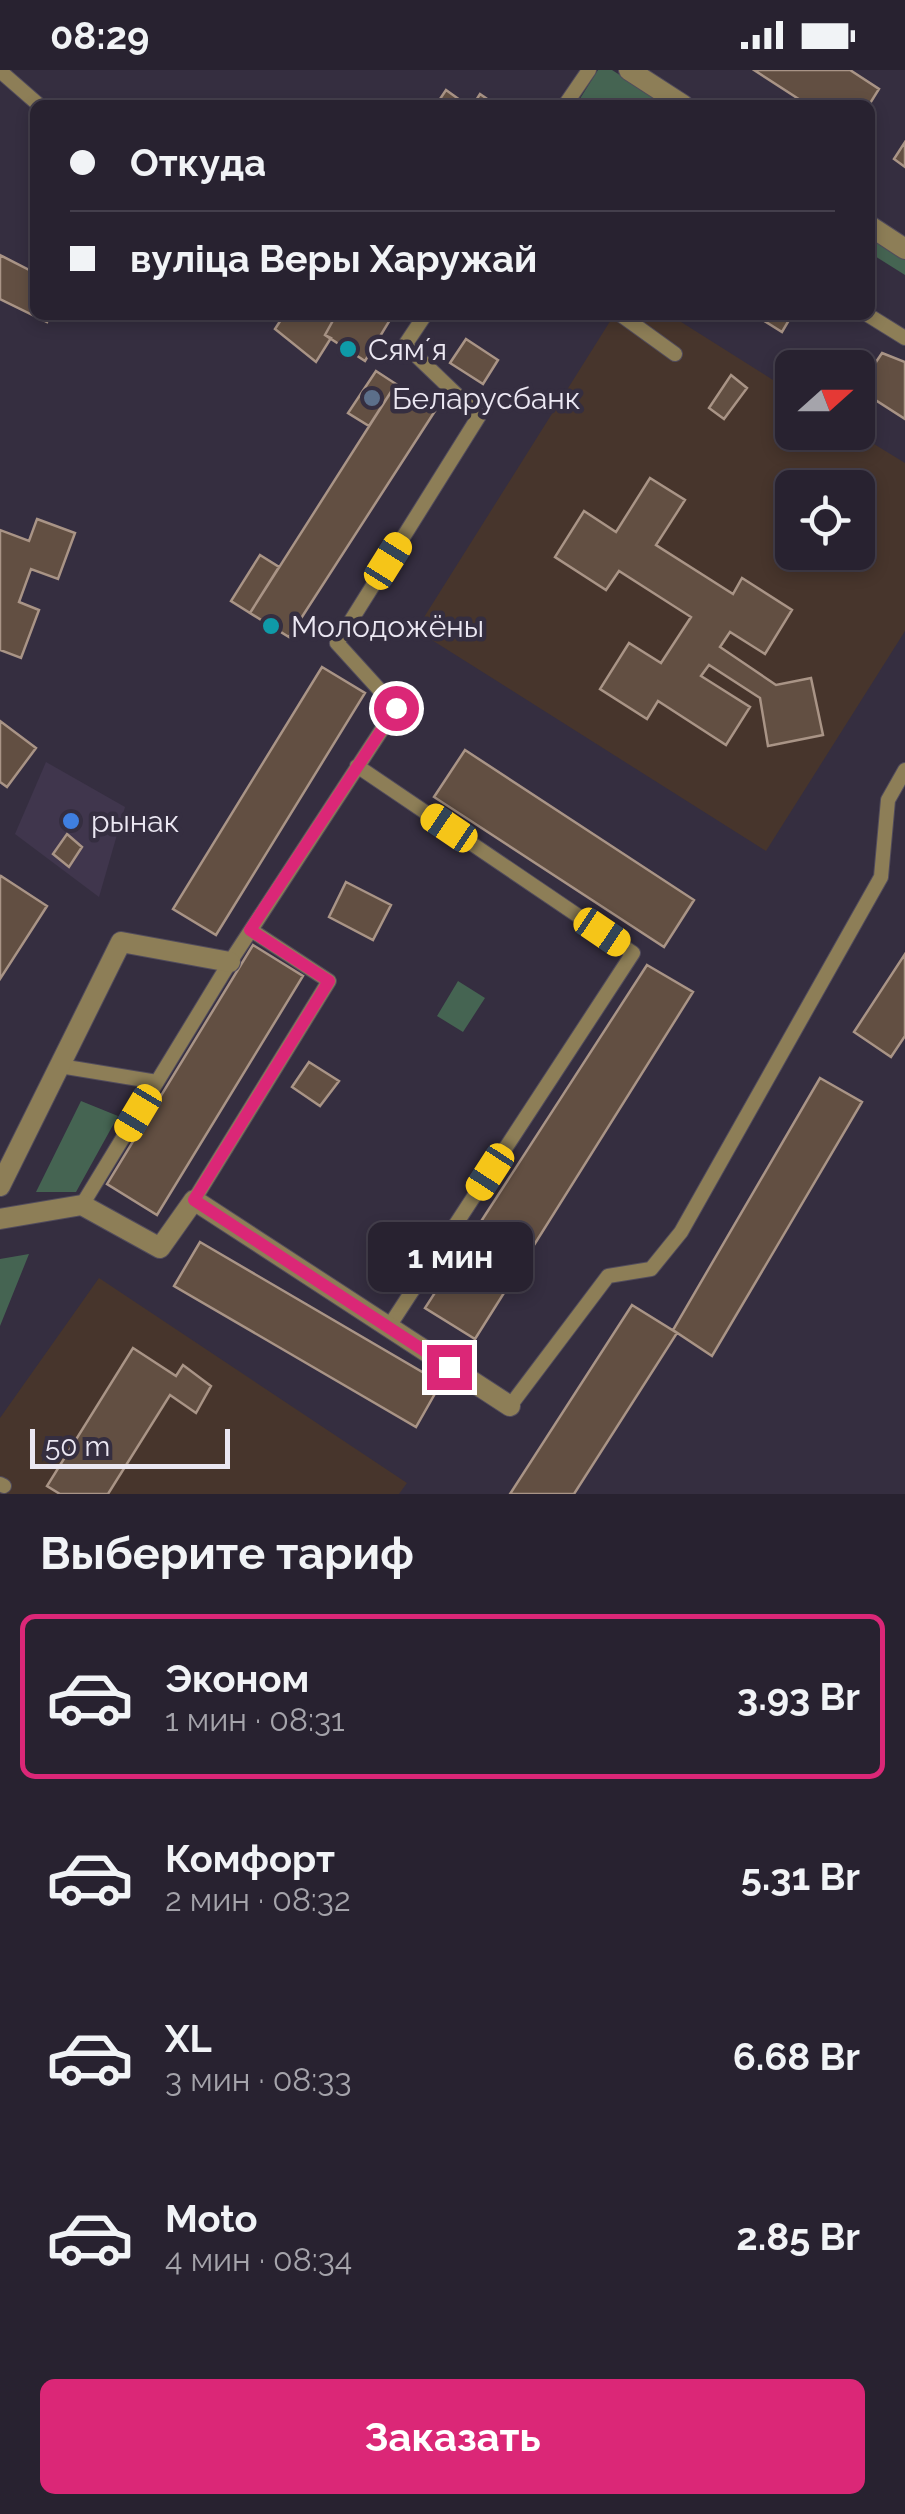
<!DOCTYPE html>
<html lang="ru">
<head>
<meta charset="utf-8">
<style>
	:root { --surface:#282230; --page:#302a38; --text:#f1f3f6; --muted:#a5a4ab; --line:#443f4c; --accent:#db2777 }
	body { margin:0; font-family:Raleway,sans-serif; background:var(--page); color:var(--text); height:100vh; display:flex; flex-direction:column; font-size:38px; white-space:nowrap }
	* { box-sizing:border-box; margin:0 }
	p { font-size:32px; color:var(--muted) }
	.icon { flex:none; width:55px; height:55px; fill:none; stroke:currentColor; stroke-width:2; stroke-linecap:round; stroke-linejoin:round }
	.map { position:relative; height:1424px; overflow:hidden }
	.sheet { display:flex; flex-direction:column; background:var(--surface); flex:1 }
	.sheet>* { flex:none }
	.top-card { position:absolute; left:30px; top:30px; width:845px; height:220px; border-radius:15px; box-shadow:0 5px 15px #0003,0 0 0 2px var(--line); display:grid; align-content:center; height:220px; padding:0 40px; background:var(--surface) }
	.needle { width:65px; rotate:69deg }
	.tools { position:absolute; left:775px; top:280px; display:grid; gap:20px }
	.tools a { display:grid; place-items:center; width:100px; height:100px; border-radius:15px; background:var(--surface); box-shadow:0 5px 15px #0003,0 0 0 2px var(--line); font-size:50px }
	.scale { position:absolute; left:30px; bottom:25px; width:200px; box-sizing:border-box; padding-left:10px; border:5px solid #ebe7f2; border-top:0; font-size:28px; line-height:35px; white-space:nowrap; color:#ebe7f2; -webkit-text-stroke:8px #352e40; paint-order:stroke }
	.end { position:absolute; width:45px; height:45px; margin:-22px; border:12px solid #db2777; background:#fff; box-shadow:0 0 0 5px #fff }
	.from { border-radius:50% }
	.bubble { position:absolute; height:70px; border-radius:15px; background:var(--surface); box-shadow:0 5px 15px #0003,0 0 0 2px var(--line); font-size:32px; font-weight:700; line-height:70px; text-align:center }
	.car { position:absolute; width:30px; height:60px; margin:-30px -15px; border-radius:12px; box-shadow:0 0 8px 2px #0007; background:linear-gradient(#f5c518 24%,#345 0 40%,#f5c518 0 76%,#345 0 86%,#f5c518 0) }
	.top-card b { display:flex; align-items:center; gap:35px; height:95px; font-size:38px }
	.top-card b+b { border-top:2px solid var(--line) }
	.top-card i { width:25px; height:25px; background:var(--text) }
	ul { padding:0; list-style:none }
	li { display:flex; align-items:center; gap:30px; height:165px; margin:0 20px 15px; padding:0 20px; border:5px solid transparent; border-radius:15px }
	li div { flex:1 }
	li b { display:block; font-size:38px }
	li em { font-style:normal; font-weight:700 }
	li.current { border-color:var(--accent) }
	li>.icon { width:90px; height:90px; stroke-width:1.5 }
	h2 { padding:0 40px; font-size:45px; line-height:120px }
	.action { display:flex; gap:20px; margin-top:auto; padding:20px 40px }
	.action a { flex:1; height:115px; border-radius:15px; background:var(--accent); color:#fff; font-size:40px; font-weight:700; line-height:115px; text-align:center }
	.status { display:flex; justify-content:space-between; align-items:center; height:70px; padding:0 50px; background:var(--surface); direction:ltr }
	.status svg { height:28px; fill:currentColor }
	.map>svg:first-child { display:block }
	.built { fill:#40364d }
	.education { fill:#47352c; fill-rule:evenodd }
	.green { fill:#456452 }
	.building { fill:#624f42; stroke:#a99486; stroke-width:2.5 }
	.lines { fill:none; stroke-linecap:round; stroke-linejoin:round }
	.service-casing { stroke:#524c5c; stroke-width:16 }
	.minor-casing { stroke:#524c5c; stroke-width:22 }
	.service { stroke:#8d7e57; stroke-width:14 }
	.minor { stroke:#8d7e57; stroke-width:20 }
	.route { stroke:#db2777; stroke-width:12 }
	.culture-dot { fill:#0f9aa8; stroke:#352e40; stroke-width:4 }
	.service-dot { fill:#5c6f8a; stroke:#352e40; stroke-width:4 }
	.shop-dot { fill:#3f7fe0; stroke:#352e40; stroke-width:4 }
	.labels { text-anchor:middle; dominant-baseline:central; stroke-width:9; stroke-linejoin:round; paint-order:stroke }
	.poi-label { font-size:30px; fill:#ebe7f2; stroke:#352e40; text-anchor:start }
</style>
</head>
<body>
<div class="status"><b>08:29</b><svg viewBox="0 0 49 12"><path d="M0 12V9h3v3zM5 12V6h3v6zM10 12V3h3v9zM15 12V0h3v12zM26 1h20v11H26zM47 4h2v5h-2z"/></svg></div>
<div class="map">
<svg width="905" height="1424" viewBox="0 0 905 1424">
	<rect width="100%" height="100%" fill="#352e40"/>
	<path class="built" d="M46,692l79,45 -26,90 -84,-63z"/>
	<path class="education" d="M614,245h56l122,77v40l64,1 49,30v168l-139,220 -350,-221zM792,418h66v64h-66z
		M99,1208l308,205 -8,11h-399v-76z"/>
	<path class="green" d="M598,0h14l55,35h-91z
		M870,168l35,22v15l-35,-22z
		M458,911l27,17 -22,34 -26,-16z
		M81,1031l37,15 -42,76h-40z
		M29,1184l-29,72v-67z"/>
	<path class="building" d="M754,0h96l29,19 -10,16h-61z
		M446,20l21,15h-31z
		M480,24l16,11h-23z
		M905,72v25l-11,-8z
		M0,185l35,18v42h15l-3,7 -47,-23z
		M284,245h52l-11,20 6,3 -15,24 -41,-33z
		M336,245h57l-28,46 -40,-26z
		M755,245h37l-10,17z
		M466,269l32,21 -15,24 -33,-21z
		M882,283l23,9v57l-42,-27 12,-20 -3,-4z
		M376,301l20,13 -27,42 -21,-13z
		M731,305l16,13 -23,31 -15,-11z
		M396,314l39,27 -146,226 -39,-24z
		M650,408l35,22 -29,45 77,49 9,-16 50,32 -27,44 -35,-22 -10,15 56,38 35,-7 12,57 -55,11 -8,-48 -51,-33 -8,11 49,31 -24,38 -68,-44 -11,18 -47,-30 29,-46 32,20 30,-46 -72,-46 -13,19 -51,-33 29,-46 32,21z
		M37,449l38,14 -17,46 -27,-10 -12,33 20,8 -18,48 -21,-8v-120l29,11z
		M260,485l19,12 -29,46 -19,-12z
		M322,597l43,26 -149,242 -43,-26z
		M0,651l36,27 -29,39 -7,-5z
		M465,680l229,150 -30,47 -230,-150z
		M67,764l15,13 -13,20 -16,-13z
		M1,806l46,30 -47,73v-101z
		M346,812l45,23 -18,35 -44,-23z
		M253,875l50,31 -146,239 -50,-31z
		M905,884v82l-14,21 -37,-25z
		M647,895l46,27 -218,347 -50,-31z
		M309,992l30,19 -19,25 -28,-19z
		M820,1008l42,24 -150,254 -39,-26z
		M200,1172l241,141 -25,44 -242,-141z
		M632,1235l45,28 -103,161h-64z
		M133,1278l43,28 7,-11 28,21 -15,27 -26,-18 -62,99h-48l-13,-8z"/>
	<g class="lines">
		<defs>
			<path id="service" d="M0,1l39,34
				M565,35l24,-35
				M621,245l54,39
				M868,245l37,23
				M357,696l276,187 -245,375
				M60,996l97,16
				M194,1130l135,-219 -78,-51
				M82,1135l148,-243 166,-254 -59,-65 142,-227 -74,-71 20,-30
				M510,1336l98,-130 43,-7 30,-37 200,-355 7,-77 17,-30
				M0,1414l4,2"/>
			<path id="minor" d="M629,0l54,35
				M870,156l35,23
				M0,1116l121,-244 109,20
				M0,1149l82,-14 78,43 34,-48 316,206"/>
		</defs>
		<use href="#service" class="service-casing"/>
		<use href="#minor" class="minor-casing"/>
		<use href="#service" class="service"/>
		<use href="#minor" class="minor"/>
	</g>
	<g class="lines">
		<path class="route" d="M396,638l-146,222 79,51 -135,219 255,167"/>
	</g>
	<g class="culture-dot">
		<circle cx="348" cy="279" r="10"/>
		<circle cx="271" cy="556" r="10"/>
	</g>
	<circle class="service-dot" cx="372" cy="328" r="10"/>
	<circle class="shop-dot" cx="71" cy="751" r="10"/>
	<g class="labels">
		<g class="poi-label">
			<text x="368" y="279">Сямʼя</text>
			<text x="392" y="328">Беларусбанк</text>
			<text x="291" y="556">Молодожёны</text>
			<text x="91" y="751">рынак</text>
		</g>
	</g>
</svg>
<div class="tools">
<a><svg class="needle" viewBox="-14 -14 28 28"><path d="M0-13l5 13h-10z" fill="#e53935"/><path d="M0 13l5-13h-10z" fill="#a5a4ab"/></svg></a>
<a><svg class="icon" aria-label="locate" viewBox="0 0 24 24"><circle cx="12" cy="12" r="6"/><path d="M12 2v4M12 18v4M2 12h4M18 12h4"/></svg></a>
</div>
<div class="scale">50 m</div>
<i class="end from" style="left:396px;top:638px"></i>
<i class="end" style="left:449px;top:1297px"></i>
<div class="bubble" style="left:368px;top:1152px;width:165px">1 мин</div>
<i class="car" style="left:388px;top:491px;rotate:32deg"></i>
<i class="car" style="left:449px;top:758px;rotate:304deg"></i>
<i class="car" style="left:602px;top:862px;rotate:124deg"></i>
<i class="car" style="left:138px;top:1043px;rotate:211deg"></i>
<i class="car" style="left:490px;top:1102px;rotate:213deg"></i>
<div class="top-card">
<b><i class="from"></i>Откуда</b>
<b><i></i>вуліца Веры Харужай</b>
</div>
</div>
<section class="sheet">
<h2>Выберите тариф</h2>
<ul>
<li class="current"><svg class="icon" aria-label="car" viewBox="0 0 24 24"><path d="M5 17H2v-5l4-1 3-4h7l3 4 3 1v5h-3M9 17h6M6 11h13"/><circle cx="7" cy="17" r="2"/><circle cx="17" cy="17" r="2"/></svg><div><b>Эконом</b><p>1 мин · 08:31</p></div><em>3.93 Br</em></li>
<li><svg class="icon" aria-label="car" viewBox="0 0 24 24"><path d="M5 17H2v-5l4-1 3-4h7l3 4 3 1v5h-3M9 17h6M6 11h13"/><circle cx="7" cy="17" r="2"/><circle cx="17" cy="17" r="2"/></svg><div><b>Комфорт</b><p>2 мин · 08:32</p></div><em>5.31 Br</em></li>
<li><svg class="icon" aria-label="car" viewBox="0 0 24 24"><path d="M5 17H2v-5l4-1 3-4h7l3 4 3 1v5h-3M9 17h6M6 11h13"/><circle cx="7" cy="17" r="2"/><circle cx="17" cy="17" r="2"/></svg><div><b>XL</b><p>3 мин · 08:33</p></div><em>6.68 Br</em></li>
<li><svg class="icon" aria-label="car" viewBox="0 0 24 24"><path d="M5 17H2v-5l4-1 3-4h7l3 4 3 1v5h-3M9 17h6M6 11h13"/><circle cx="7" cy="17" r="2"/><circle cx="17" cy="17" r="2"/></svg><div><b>Moto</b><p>4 мин · 08:34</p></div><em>2.85 Br</em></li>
</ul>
<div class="action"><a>Заказать</a></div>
</section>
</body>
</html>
